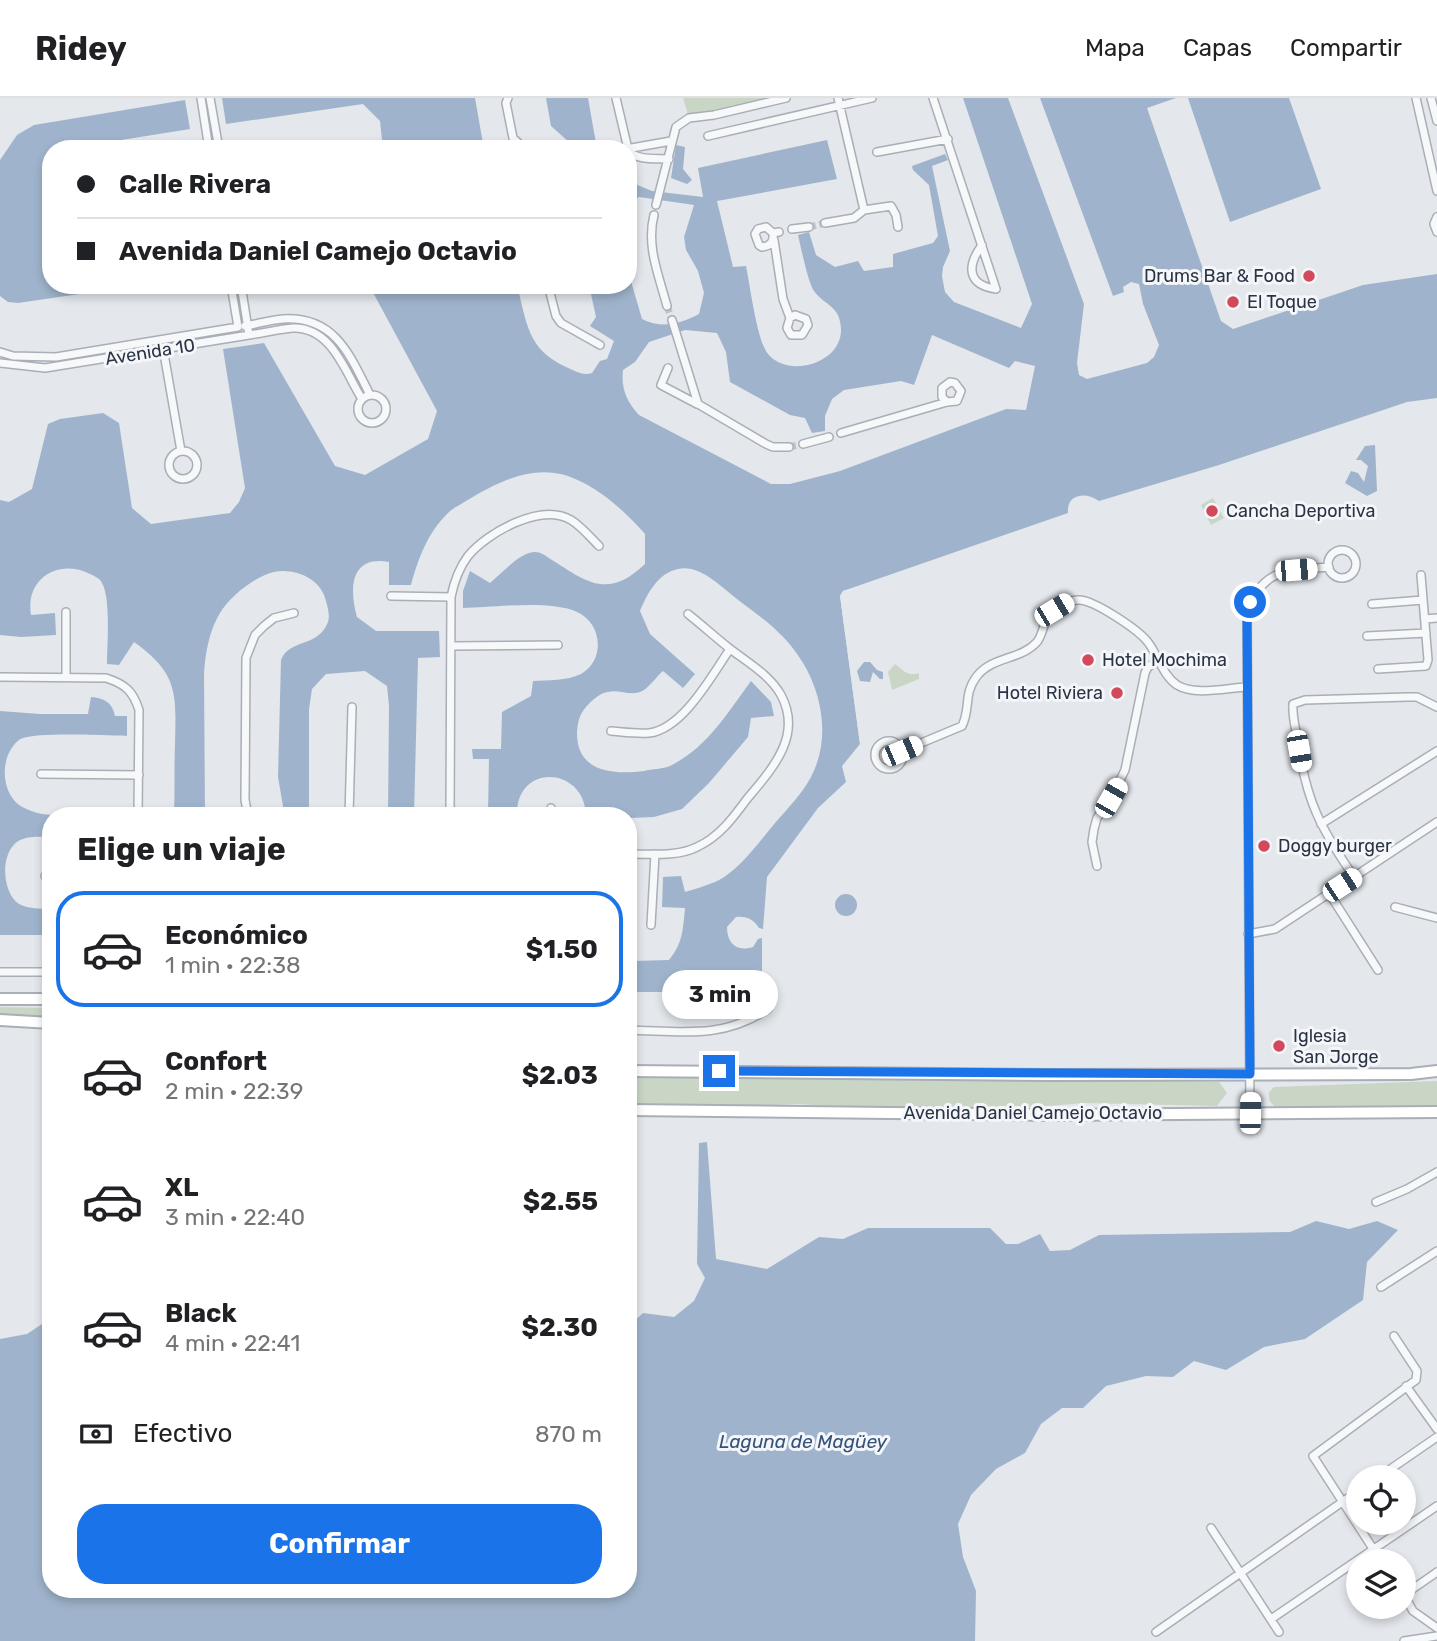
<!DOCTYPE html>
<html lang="es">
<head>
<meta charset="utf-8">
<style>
	:root { --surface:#fff; --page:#f6f6f6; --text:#202124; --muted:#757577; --line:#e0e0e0; --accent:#1a73e8 }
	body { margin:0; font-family:Rubik,sans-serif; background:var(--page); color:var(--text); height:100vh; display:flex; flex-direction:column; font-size:26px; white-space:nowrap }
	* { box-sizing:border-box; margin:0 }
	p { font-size:23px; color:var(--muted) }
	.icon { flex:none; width:38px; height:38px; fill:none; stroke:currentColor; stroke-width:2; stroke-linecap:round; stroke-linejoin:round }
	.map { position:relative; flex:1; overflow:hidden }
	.sheet { position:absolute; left:42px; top:709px; width:595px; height:791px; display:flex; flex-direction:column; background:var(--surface); border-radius:28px; box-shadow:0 4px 10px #0003 }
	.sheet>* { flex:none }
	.top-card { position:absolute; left:42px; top:42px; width:595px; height:154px; border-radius:28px; box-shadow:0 4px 10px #0003; display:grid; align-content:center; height:154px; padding:0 35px; background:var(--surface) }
	.buttons { position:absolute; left:1346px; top:1367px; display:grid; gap:14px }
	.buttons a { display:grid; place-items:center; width:70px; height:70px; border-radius:50%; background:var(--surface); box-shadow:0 4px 10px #0003; font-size:35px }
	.end { position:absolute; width:32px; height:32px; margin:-16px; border:9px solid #1a73e8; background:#fff; box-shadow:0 0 0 4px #fff }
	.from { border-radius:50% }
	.bubble { position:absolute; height:49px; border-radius:24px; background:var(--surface); box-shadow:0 4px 10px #0003; font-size:23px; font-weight:700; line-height:49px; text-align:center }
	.car { position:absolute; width:21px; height:42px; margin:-21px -10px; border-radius:9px; box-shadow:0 0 5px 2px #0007; background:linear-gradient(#fff 24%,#345 0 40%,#fff 0 76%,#345 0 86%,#fff 0) }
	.top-card b { display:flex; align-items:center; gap:24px; height:66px; font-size:26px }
	.top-card b+b { border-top:2px solid var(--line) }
	.top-card i { width:18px; height:18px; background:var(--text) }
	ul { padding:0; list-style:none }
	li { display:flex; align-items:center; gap:21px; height:116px; margin:0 14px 10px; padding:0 21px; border:4px solid transparent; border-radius:28px }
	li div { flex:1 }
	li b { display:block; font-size:26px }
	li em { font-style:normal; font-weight:700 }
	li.current { border-color:var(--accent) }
	li>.icon { width:63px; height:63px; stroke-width:1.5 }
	h2 { padding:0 35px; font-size:32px; line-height:84px }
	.pay { display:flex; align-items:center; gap:18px; height:77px; padding:0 35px; font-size:26px }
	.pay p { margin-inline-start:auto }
	.cta { display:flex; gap:14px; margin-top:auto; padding:14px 35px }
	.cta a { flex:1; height:80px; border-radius:28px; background:var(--accent); color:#fff; font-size:28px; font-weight:700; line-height:80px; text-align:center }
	header { display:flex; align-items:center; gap:42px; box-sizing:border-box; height:98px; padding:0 35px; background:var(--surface); border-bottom:2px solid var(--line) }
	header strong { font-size:33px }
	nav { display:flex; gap:38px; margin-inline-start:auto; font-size:24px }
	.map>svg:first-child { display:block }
	.green { fill:#c9d6c5 }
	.water { fill:#9fb4cc; fill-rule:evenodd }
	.pier { fill:#e4e7ec }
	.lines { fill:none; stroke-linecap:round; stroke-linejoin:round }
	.minor-tunnel { stroke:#bfc3cb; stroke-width:7; stroke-dasharray:7 3.5; stroke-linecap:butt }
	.minor-casing { stroke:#a9aeb7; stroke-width:10 }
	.secondary-casing { stroke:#a9aeb7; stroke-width:14 }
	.minor { stroke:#f7f8fa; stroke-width:7 }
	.secondary { stroke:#fff; stroke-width:10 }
	.route { stroke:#1a73e8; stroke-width:9 }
	.poi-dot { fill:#d1495b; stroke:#f4f6f9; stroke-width:2.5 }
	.labels { text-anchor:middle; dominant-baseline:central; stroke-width:6; stroke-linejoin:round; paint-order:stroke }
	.poi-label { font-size:18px; fill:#2b3445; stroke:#f4f6f9; text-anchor:start }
	.street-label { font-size:18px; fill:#2b3445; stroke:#f4f6f9 }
	.water-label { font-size:19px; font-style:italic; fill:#34527a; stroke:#f4f6f9 }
</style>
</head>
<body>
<header>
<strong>Ridey</strong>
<nav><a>Mapa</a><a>Capas</a><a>Compartir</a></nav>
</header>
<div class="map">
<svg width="1437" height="1543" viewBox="0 0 1437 1543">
	<rect width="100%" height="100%" fill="#e4e7ec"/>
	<path class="green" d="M683,0h103l-97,20z
		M1213,400l11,20 -13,7 -10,-20z
		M895,566c8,6 13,13 24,9v6l-27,11 -4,-18z
		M0,909l51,1v10l-51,-4z
		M672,977l547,7 8,11 -10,13 -132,-3 -61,5 -152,1 -74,-5 -68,3 -102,-3v-27z
		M1437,983v26h-162c-5,-5 -7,-7 -6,-15l5,-5z"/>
	<path class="water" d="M222,0h253l9,51h-101l-3,-28 -17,-17 -137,20z
		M546,0h42l9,51h-26l-2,-7 -18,-16z
		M963,0h45l76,206 -7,59 2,12 8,4 60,-16 7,-6 5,-12 -16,-41 -4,-20 -8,-2 -8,5 1,5 -11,4 -73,-198h136l-29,10 74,213 12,8 130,-44 74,-11v124l-30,4 -188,63 -120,36c-13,-10 -33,-7 -31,12l-225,78 -3,5 20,148 -18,22 4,16 -28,26 -51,69 -4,52 -4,-1c-6,-9 -12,-12 -23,-11l-9,10c0,17 10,25 26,20l5,-8 4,-1v35l-37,19h-97v-34l5,3 36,-1c14,-17 14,-31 16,-52l-23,-1 1,-30 18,-1 4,16c10,-3 20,-6 30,-10 22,-9 45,-41 60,-59 13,-15 27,-29 36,-46 25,-48 6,-109 -33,-145 -12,-12 -27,-22 -41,-33 -16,-12 -37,-35 -59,-30 -20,4 -31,25 -38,42l10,23 45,40 -12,14 -20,-17c-6,5 -13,15 -19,19 -18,11 -33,-13 -58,17 -7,8 -8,15 -9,25 -1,40 36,43 67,39 8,-2 19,-2 26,-5 37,-18 58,-54 81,-85l20,21 3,14 -23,2 -3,19 -39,46 -27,26 -28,8 -23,1 -3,-2 -54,-1h12c-2,-49 -70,-52 -69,0h-29l1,-56h-16l-1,-10h29l1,-37 29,-16 2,-15c16,-1 33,0 48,-7 25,-14 21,-51 -4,-62 -25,-12 -84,-5 -114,-4v-17l7,-20 20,12c11,-9 26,-26 39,-30 9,-3 14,1 20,5 38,24 58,42 96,6v-30c-21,-24 -47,-47 -77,-58 -37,-12 -72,7 -102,25 -6,4 -13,7 -18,12 -20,19 -30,46 -37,72h-22v-23c-39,-7 -40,27 -32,55l19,14h63l1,26 -22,1 -4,157h-26l1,-109 -2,-20 -22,-15 -39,3 -14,15 -3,20v106h-17l-8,-3 -6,-35 3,-117c9,-22 37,-12 47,-38 2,-6 0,-14 -2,-21 -5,-25 -39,-37 -61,-26 -16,7 -35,22 -45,38 -11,18 -15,41 -16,62l1,140h-31c1,-23 0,-47 1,-70 1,-51 4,-71 -41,-103l-15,23 -12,-1c0,-19 4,-65 -5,-81 -2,-5 -8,-7 -12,-9 -32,-16 -65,5 -59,41l24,-2 1,22 -35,2 -21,-2v-135l9,2 23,-13 16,-65 12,-5 43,-6 16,10 13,85 19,16 79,-11 9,-11 6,-14 -22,-139 41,-6 71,123 30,9 63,-36 9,-28 -68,-126h148c10,38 10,64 49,82 10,4 16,9 26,6l8,-12 7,-2 7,-18 -24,-15 6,-9 -7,-32h39v-14l14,48c20,10 38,5 57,-5l5,-21 -6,-22 -12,-21 -2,-13 10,-32 -55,-8 -11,7v-23l24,10 51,6 -5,-29 129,-28 10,39 -120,22 16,66 13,-1c4,19 11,75 22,88 21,25 74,9 73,-25 -1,-24 -16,-23 -27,-38 -6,-8 -13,-44 -16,-56l11,-3 7,23 19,12 23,-6 6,10 29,-4v-13l40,-11 5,-7 -9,-51 -16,-15 -1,-4 33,-12 3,6 -16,6 18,85 -7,16 -1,9 3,16 9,10 67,26 11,-24zM685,232l32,3 9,19 4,30 60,33 15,3 7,15 13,-2v-15l7,-17 12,-9 57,-9 13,4 18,-50 77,33 6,-7 20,5 -9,44 -20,-1 -166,62 -50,13h-19l-132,-69c-13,-14 -18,-27 -16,-45l12,-8 14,-20z
		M1188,0h101l32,91 -91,33z
		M185,2l5,29 -125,20h-14v14l-4,4 4,27v91h90l-123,18 -10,-1 -8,-6v-136l17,-25 17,-10z
		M676,47l9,2 -2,22 9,11 -5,4 -16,-6z
		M1375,347l2,46 -10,5 -22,-13 6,-12 7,2 6,9 4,-16 -7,-6h-5l9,-14z
		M864,564h6l7,8 6,2v7h-3l-7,-7 -3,10 -10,-1 -3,-10z
		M91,599c13,1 21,5 24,19h12v20c-20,0 -94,-5 -108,4 -19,15 -19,50 0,65 11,7 24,10 36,10l-4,1v21c-8,0 -20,-1 -28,2 -23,7 -23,52 -4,65 8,5 22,4 32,6v25h-51v-224l40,3h48z
		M835 807a11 11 0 1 1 22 0a11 11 0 1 1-22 0Z
		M707,1044l9,117 51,10 52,-32 24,2 25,-11h122l16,16h12l22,-10 10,17 20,-1 29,-15 191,-3 26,-11 33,8 28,-8 21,9 -31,32 -4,38 -58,39 -41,8 -38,23 -32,-9 -21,16 -27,-1 -40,10 -23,22h-21l-21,16 -16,29 -29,16 -25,26 -13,29 5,33 13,34 -1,50h-975v-302l27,-5 24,-16v271h577v-262l15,-14 31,4 20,-16 11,-23 -8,-14 2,-121z"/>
	<path class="pier" d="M866,486l1,2 -22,8 -2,3 20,149 -3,-2 -20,-148 3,-5z"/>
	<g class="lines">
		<path class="minor-tunnel" d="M809,129l16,-4
			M667,208l5,14
			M789,349l14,-3"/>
		<defs>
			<path id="minor" d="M201,0l8,51
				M210,0l9,51
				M508,0l-2,5 7,35 12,11
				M616,0l12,51
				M933,0l63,191c-28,-4 -30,-22 -14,-44
				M1416,0l21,93
				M1431,0l6,23
				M708,38l164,-38
				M626,51l45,-8
				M628,52c9,11 27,8 41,9
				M877,54l71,-13
				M656,107l20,-78 13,-9 25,-3 72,-17
				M864,112l27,-4 5,9 2,12
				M654,117c-8,31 5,61 13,91
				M1437,119l-3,7 3,8
				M825,125l29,-5 10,-8 -26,-112
				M792,131l17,-2
				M773,135c1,8 -2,13 -11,14l-3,-2 -4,-11 3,-5 8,-2 7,6 6,-1
				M774,142l9,59 7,19 -3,10 4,7h11l6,-10 -2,-6 -11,-4 -5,3
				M548,187l8,31 5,7 39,22
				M672,222l26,84 68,40 7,3h16
				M245,228c12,-2 25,-6 38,-7 52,-3 67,36 87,76
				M249,237c15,-2 30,-6 44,-7 39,-1 52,44 69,71
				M163,250l18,103
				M0,254l13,4 43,1 182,-30 -7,-42
				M0,265l45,5 204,-33 -8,-50
				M668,270l-7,17 36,19
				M358 311a14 14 0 1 1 28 0a14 14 0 1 1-28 0Z
				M841,335l106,-31 10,-1 4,-10 -6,-8 -5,-1 -8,6v9l5,5
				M803,346l26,-7
				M169 367a14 14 0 1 1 28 0a14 14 0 1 1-28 0Z
				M1328 466a14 14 0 1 1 28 0a14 14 0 1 1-28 0Z
				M391,498l60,1
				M1372,506l51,-4
				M1425,521l12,-1
				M1367,538l59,-3
				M452,548l106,-1
				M1378,571l48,-3 2,-6 -7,-85
				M0,579l106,1c19,6 27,13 33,32l-1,106
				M66,579v-65
				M611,633c12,1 26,3 38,2 34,-4 63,-58 81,-84
				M875 657a14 14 0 1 1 28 0a14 14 0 1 1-28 0Z
				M902,653l60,-25c9,-18 1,-32 15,-50 16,-20 44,-16 60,-34 7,-9 6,-21 13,-29 6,-7 20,-13 29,-13 15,0 58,29 68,41 11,13 15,34 30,44 18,11 49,3 69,2
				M41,676l98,1
				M248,718l-3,-16 1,-142 9,-23 9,-9 10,-8 20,-5
				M349,718l3,-109
				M450,718l1,-219c3,-15 8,-29 17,-41 19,-23 73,-54 103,-36 10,6 20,18 28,26
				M551,718v-8
				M1321,726l116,-73
				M628,756c23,0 49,3 69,-7 22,-10 36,-29 50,-48 25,-30 56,-63 34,-104 -11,-20 -34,-33 -52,-47 -14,-11 -27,-23 -41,-34
				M1097,768l-5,-24 2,-13 3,-11 14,-20 14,-28 20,-97 3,-6 11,-7
				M45,778h6
				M1354,779c-33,-48 -48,-76 -56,-135 -2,-12 -6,-25 -5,-38l12,-4 103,-3h9l20,10
				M1329,795l49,77
				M1395,809l42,11
				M651,827l4,-71
				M1248,836l27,-5 162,-107
				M0,874h51
				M628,932c53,1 93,10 140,-21
				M1250,1015l-3,-501c16,-45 41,-41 82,-45
				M1376,1104l31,-13 30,-17
				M1381,1189l56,-36
				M1406,1288l31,43
				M1379,1379l58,-40
				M1211,1430l68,104
				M1381,1463l-68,-105 103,-76 1,-9 -23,-35
				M1404,1497l9,16 24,17
				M1404,1497l33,-23
				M1271,1521l166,-113
				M1156,1534l202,-141
				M1404,1543l33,-5"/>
			<path id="secondary" d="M0,901h51
				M0,922l51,3
				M628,973l420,4 363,-1 26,-3
				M628,1012l425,5 384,-3"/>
		</defs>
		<use href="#minor" class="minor-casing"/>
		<use href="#secondary" class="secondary-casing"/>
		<use href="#minor" class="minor"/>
		<use href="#secondary" class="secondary"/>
	</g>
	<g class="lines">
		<path class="route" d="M719,973l531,3 -3,-462 3,-10"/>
	</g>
	<g class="poi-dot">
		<circle cx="1309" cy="178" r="7"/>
		<circle cx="1233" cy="204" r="7"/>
		<circle cx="1212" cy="413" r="7"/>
		<circle cx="1088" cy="562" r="7"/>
		<circle cx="1117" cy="595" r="7"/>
		<circle cx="1264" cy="748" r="7"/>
		<circle cx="1279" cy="948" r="7"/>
	</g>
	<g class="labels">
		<g class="poi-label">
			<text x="1295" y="178" text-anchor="end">Drums Bar &amp; Food</text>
			<text x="1247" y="204">El Toque</text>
			<text x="1226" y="413">Cancha Deportiva</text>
			<text x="1102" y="562">Hotel Mochima</text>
			<text x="1103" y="595" text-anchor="end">Hotel Riviera</text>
			<text x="1278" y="748">Doggy burger</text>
			<text x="1293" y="938">Iglesia<tspan x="1293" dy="21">San Jorge</tspan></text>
		</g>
		<g class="street-label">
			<text transform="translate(150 254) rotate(-9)">Avenida 10</text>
			<text x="1033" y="1015">Avenida Daniel Camejo Octavio</text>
		</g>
		<g class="water-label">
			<text x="803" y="1343">Laguna de Magüey</text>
		</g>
	</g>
</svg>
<div class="buttons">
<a><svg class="icon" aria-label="locate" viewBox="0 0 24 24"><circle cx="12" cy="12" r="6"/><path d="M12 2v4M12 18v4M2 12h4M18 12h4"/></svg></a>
<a><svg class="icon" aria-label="layers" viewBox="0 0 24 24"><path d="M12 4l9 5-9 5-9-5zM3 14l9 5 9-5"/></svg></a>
</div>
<i class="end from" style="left:1250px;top:504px"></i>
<i class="end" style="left:719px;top:973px"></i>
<div class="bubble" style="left:662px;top:872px;width:116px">3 min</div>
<i class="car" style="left:1296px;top:472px;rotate:85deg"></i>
<i class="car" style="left:1054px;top:512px;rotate:59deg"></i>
<i class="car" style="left:902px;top:653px;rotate:67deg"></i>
<i class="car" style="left:1299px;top:653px;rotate:170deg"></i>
<i class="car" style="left:1111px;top:700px;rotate:30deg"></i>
<i class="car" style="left:1342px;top:787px;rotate:57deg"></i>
<i class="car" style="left:1250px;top:1015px;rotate:1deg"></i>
<div class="top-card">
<b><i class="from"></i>Calle Rivera</b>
<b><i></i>Avenida Daniel Camejo Octavio</b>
</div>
<section class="sheet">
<h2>Elige un viaje</h2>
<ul>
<li class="current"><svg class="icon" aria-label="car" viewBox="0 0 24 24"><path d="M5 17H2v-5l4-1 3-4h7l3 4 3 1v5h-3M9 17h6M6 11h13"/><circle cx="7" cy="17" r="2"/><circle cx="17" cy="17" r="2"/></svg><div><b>Económico</b><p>1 min · 22:38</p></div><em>$1.50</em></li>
<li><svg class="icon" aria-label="car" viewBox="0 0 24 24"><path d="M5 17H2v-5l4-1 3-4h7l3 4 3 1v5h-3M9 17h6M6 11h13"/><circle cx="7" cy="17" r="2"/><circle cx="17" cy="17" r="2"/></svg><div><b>Confort</b><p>2 min · 22:39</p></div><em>$2.03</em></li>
<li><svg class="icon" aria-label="car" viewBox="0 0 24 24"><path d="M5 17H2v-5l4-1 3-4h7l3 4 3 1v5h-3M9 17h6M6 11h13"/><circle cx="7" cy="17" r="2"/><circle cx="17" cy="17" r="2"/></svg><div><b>XL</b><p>3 min · 22:40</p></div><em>$2.55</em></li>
<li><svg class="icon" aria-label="car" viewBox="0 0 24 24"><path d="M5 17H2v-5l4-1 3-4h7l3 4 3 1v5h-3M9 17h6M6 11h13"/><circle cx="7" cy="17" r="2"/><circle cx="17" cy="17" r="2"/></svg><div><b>Black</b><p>4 min · 22:41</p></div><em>$2.30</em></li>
</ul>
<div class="pay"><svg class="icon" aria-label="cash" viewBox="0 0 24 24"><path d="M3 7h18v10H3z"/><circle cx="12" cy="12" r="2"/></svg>Efectivo<p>870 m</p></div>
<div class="cta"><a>Confirmar</a></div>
</section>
</div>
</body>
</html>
